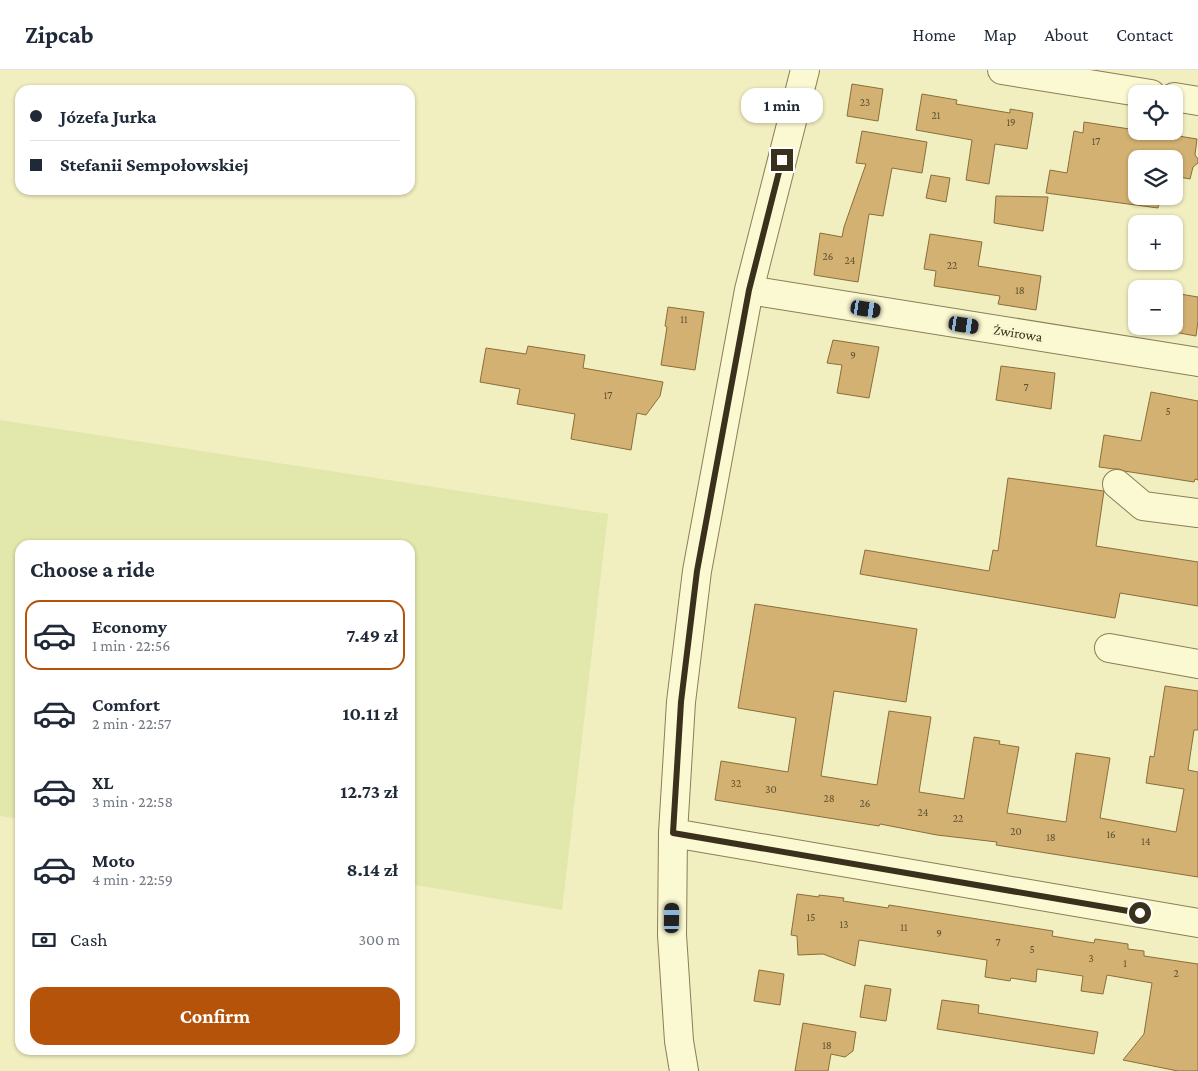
<!DOCTYPE html>
<html lang="en">
<head>
<meta charset="utf-8">
<style>
	:root { --surface:#fff; --page:#f2f2f3; --text:#1f2937; --muted:#747a83; --line:#e0e1e3; --accent:#b45309 }
	body { margin:0; font-family:"Crimson Pro",serif; background:var(--page); color:var(--text); height:100vh; display:flex; flex-direction:column; font-size:19px; white-space:nowrap }
	* { box-sizing:border-box; margin:0 }
	p { font-size:16px; color:var(--muted) }
	.icon { flex:none; width:28px; height:28px; fill:none; stroke:currentColor; stroke-width:2; stroke-linecap:round; stroke-linejoin:round }
	.map { position:relative; flex:1; overflow:hidden }
	.panel { position:absolute; left:15px; top:470px; width:400px; height:515px; display:flex; flex-direction:column; background:var(--surface); border-radius:15px; box-shadow:0 1px 4px #0004 }
	.panel>* { flex:none }
	.top-card { position:absolute; left:15px; top:15px; width:400px; height:110px; border-radius:15px; box-shadow:0 1px 4px #0004; display:grid; align-content:center; height:110px; padding:0 15px; background:var(--surface) }
	.tools { position:absolute; left:1128px; top:15px; display:grid; gap:10px }
	.tools a { display:grid; place-items:center; width:55px; height:55px; border-radius:10px; background:var(--surface); box-shadow:0 1px 4px #0004; font-size:25px }
	.end { position:absolute; width:22px; height:22px; margin:-11px; border:6px solid #39311b; background:#fff; box-shadow:0 0 0 2px #fff }
	.from { border-radius:50% }
	.bubble { position:absolute; height:35px; border-radius:15px; background:var(--surface); box-shadow:0 1px 4px #0004; font-size:16px; font-weight:700; line-height:35px; text-align:center }
	.car { position:absolute; width:15px; height:30px; margin:-15px -8px; border-radius:6px; box-shadow:0 0 4px 1px #0007; background:linear-gradient(#222 24%,#8ab4d8 0 40%,#222 0 76%,#8ab4d8 0 86%,#222 0) }
	.top-card b { display:flex; align-items:center; gap:18px; height:48px; font-size:19px }
	.top-card b+b { border-top:1px solid var(--line) }
	.top-card i { width:12px; height:12px; background:var(--text) }
	ul { padding:0; list-style:none }
	li { display:flex; align-items:center; gap:15px; height:70px; margin:0 10px 8px; padding:0 5px; border:2px solid transparent; border-radius:15px }
	li div { flex:1 }
	li b { display:block; font-size:19px }
	li em { font-style:normal; font-weight:700 }
	li.selected { border-color:var(--accent) }
	li>.icon { width:45px; height:45px; stroke-width:1.5 }
	h2 { padding:0 15px; font-size:22px; line-height:60px }
	.pay { display:flex; align-items:center; gap:12px; height:55px; padding:0 15px; font-size:19px }
	.pay p { margin-inline-start:auto }
	.primary-button { display:flex; gap:10px; margin-top:auto; padding:10px 15px }
	.primary-button a { flex:1; height:58px; border-radius:15px; background:var(--accent); color:#fff; font-size:20px; font-weight:700; line-height:58px; text-align:center }
	header { display:flex; align-items:center; gap:30px; box-sizing:border-box; height:70px; padding:0 25px; background:var(--surface); border-bottom:1px solid var(--line) }
	header strong { font-size:24px }
	nav { display:flex; gap:28px; margin-inline-start:auto; font-size:18px }
	.map>svg:first-child { display:block }
	.farmland { fill:#e2e7ab }
	.building { fill:#d2b172; stroke:#8b6e3a }
	.lines { fill:none; stroke-linecap:round; stroke-linejoin:round }
	.minor-casing { stroke:#8a7e56; stroke-width:30 }
	.minor { stroke:#fbf9d2; stroke-width:28 }
	.route { stroke:#39311b; stroke-width:6 }
	.labels { text-anchor:middle; dominant-baseline:central; stroke-width:4.5; stroke-linejoin:round; paint-order:stroke }
	.number-label { font-size:11px; fill:#5f5131 }
	.street-label { font-size:14px; fill:#39311b; stroke:#f8f6cf }
</style>
</head>
<body>
<header>
<strong>Zipcab</strong>
<nav><a>Home</a><a>Map</a><a>About</a><a>Contact</a></nav>
</header>
<div class="map">
<svg width="1198" height="1001" viewBox="0 0 1198 1001">
	<rect width="100%" height="100%" fill="#f1eebf"/>
	<path class="farmland" d="M0,350l608,94 -46,396 -152,-26v-339h-390v274l-20,-3z"/>
	<path class="building" d="M852,14l31,5 -5,32 -31,-5z
		M922,24l35,6 -1,4 54,9v-4l23,4 -6,36 -32,-5 -6,40 -23,-4 6,-40 -56,-10z
		M1084,52l52,8v1h11l50,8 -2,16 3,4v4l-5,4 -3,12 -16,-3v-17h-38v37h24l-2,12 -112,-15 4,-23 17,3 7,-42 9,2z
		M862,61l65,11 -5,31 -30,-5 -9,48 -14,-2 -11,68 -44,-7 6,-42 22,4 2,-10 22,-63 -10,-1z
		M931,105l19,3 -4,24 -20,-4z
		M996,126l52,1 -5,34 -49,-8z
		M930,164l52,8 -4,24 63,10 -5,34 -38,-6 2,-8 -66,-10 2,-15 -12,-2z
		M1174,223l24,4v24l-2,15 -22,-4z
		M668,237l36,5 -9,58 -34,-5 6,-38 -2,-1z
		M833,270l46,7 -10,51 -32,-5 5,-28 -15,-2z
		M528,276l57,9 -2,13 80,14 -3,14 -14,19 -9,-2 -6,37 -60,-11 4,-25 -58,-10 3,-15 -40,-7 6,-34 40,6z
		M1001,296l54,7 -4,36 -55,-9z
		M1151,322l47,9v79l-3,-1 -1,3 -70,-11 -5,-2h-5l-15,-2 5,-32 37,6z
		M1008,408l96,13 -8,55 102,16v44l-78,-13 -5,25 -255,-44 5,-24 124,21 4,-21 5,1z
		M755,534l162,25 -11,73 -72,-11 -13,85 56,9 12,-74 42,6 -12,75 45,7 10,-62 26,4 -1,3 20,3 -12,66 59,9 10,-69 34,5 -10,60 76,14 8,-43 -38,-6 4,-27 4,1 11,-71 33,5v39h-4l-6,40 10,2v105l-202,-32 1,-3 -60,-7 -57,-11 -1,2 -164,-26 6,-39 67,11 8,-54 -58,-10z
		M797,824l22,3v-2l25,3 -1,3 45,7 1,-3 164,26 -1,5 42,7 1,-4 33,5v5l16,2v5l54,8v107h-20l-55,-11 21,-26 8,-51 -45,-8 -4,19 -22,-3 2,-15 -46,-7 -1,13 -25,-4 -1,3 -25,-4 2,-17 -128,-20 -4,26 -32,-12 -25,1 -1,-19 -6,-1z
		M759,900l25,4 -4,31 -26,-4z
		M865,915l26,4 -5,32 -26,-4z
		M942,930l37,5 -1,8 120,19 -4,22 -157,-25z
		M803,953l53,9 -3,19 -8,6 -14,-3 -3,17h-33z"/>
	<g class="lines">
		<defs>
			<path id="minor" d="M1002,0l149,24
				M1174,27l24,4
				M749,220l449,72
				M1117,414l26,22 55,7
				M1109,578l89,16
				M673,763l525,90
				M684,1001l-5,-30 -7,-106 1,-102 8,-131 16,-131 52,-281 56,-220"/>
		</defs>
		<use href="#minor" class="minor-casing"/>
		<use href="#minor" class="minor"/>
	</g>
	<g class="lines">
		<path class="route" d="M782,90l-33,130 -52,281 -16,131 -8,131 467,80"/>
	</g>
	<g class="labels">
		<g class="number-label">
			<text x="865" y="32">23</text>
			<text x="936" y="45">21</text>
			<text x="1011" y="52">19</text>
			<text x="1096" y="71">17</text>
			<text x="828" y="186">26</text>
			<text x="850" y="190">24</text>
			<text x="952" y="195">22</text>
			<text x="1020" y="220">18</text>
			<text x="684" y="249">11</text>
			<text x="853" y="285">9</text>
			<text x="1026" y="317">7</text>
			<text x="608" y="325">17</text>
			<text x="1168" y="341">5</text>
			<text x="736" y="713">32</text>
			<text x="771" y="719">30</text>
			<text x="829" y="728">28</text>
			<text x="865" y="733">26</text>
			<text x="923" y="742">24</text>
			<text x="958" y="748">22</text>
			<text x="1016" y="761">20</text>
			<text x="1111" y="764">16</text>
			<text x="1051" y="767">18</text>
			<text x="1146" y="771">14</text>
			<text x="811" y="847">15</text>
			<text x="844" y="854">13</text>
			<text x="904" y="857">11</text>
			<text x="939" y="863">9</text>
			<text x="998" y="872">7</text>
			<text x="1032" y="879">5</text>
			<text x="1091" y="888">3</text>
			<text x="1125" y="893">1</text>
			<text x="1176" y="903">2</text>
			<text x="827" y="975">18</text>
		</g>
		<g class="street-label">
			<text transform="translate(1018 263) rotate(9)">Żwirowa</text>
		</g>
	</g>
</svg>
<div class="tools">
<a><svg class="icon" aria-label="locate" viewBox="0 0 24 24"><circle cx="12" cy="12" r="6"/><path d="M12 2v4M12 18v4M2 12h4M18 12h4"/></svg></a>
<a><svg class="icon" aria-label="layers" viewBox="0 0 24 24"><path d="M12 4l9 5-9 5-9-5zM3 14l9 5 9-5"/></svg></a>
<a>+</a>
<a>−</a>
</div>
<i class="end from" style="left:1140px;top:843px"></i>
<i class="end" style="left:782px;top:90px"></i>
<div class="bubble" style="left:741px;top:18px;width:82px">1 min</div>
<i class="car" style="left:866px;top:239px;rotate:99deg"></i>
<i class="car" style="left:964px;top:255px;rotate:99deg"></i>
<i class="car" style="left:672px;top:848px;rotate:1deg"></i>
<div class="top-card">
<b><i class="from"></i>Józefa Jurka</b>
<b><i></i>Stefanii Sempołowskiej</b>
</div>
<section class="panel">
<h2>Choose a ride</h2>
<ul>
<li class="selected"><svg class="icon" aria-label="car" viewBox="0 0 24 24"><path d="M5 17H2v-5l4-1 3-4h7l3 4 3 1v5h-3M9 17h6M6 11h13"/><circle cx="7" cy="17" r="2"/><circle cx="17" cy="17" r="2"/></svg><div><b>Economy</b><p>1 min · 22:56</p></div><em>7.49 zł</em></li>
<li><svg class="icon" aria-label="car" viewBox="0 0 24 24"><path d="M5 17H2v-5l4-1 3-4h7l3 4 3 1v5h-3M9 17h6M6 11h13"/><circle cx="7" cy="17" r="2"/><circle cx="17" cy="17" r="2"/></svg><div><b>Comfort</b><p>2 min · 22:57</p></div><em>10.11 zł</em></li>
<li><svg class="icon" aria-label="car" viewBox="0 0 24 24"><path d="M5 17H2v-5l4-1 3-4h7l3 4 3 1v5h-3M9 17h6M6 11h13"/><circle cx="7" cy="17" r="2"/><circle cx="17" cy="17" r="2"/></svg><div><b>XL</b><p>3 min · 22:58</p></div><em>12.73 zł</em></li>
<li><svg class="icon" aria-label="car" viewBox="0 0 24 24"><path d="M5 17H2v-5l4-1 3-4h7l3 4 3 1v5h-3M9 17h6M6 11h13"/><circle cx="7" cy="17" r="2"/><circle cx="17" cy="17" r="2"/></svg><div><b>Moto</b><p>4 min · 22:59</p></div><em>8.14 zł</em></li>
</ul>
<div class="pay"><svg class="icon" aria-label="cash" viewBox="0 0 24 24"><path d="M3 7h18v10H3z"/><circle cx="12" cy="12" r="2"/></svg>Cash<p>300 m</p></div>
<div class="primary-button"><a>Confirm</a></div>
</section>
</div>
</body>
</html>
